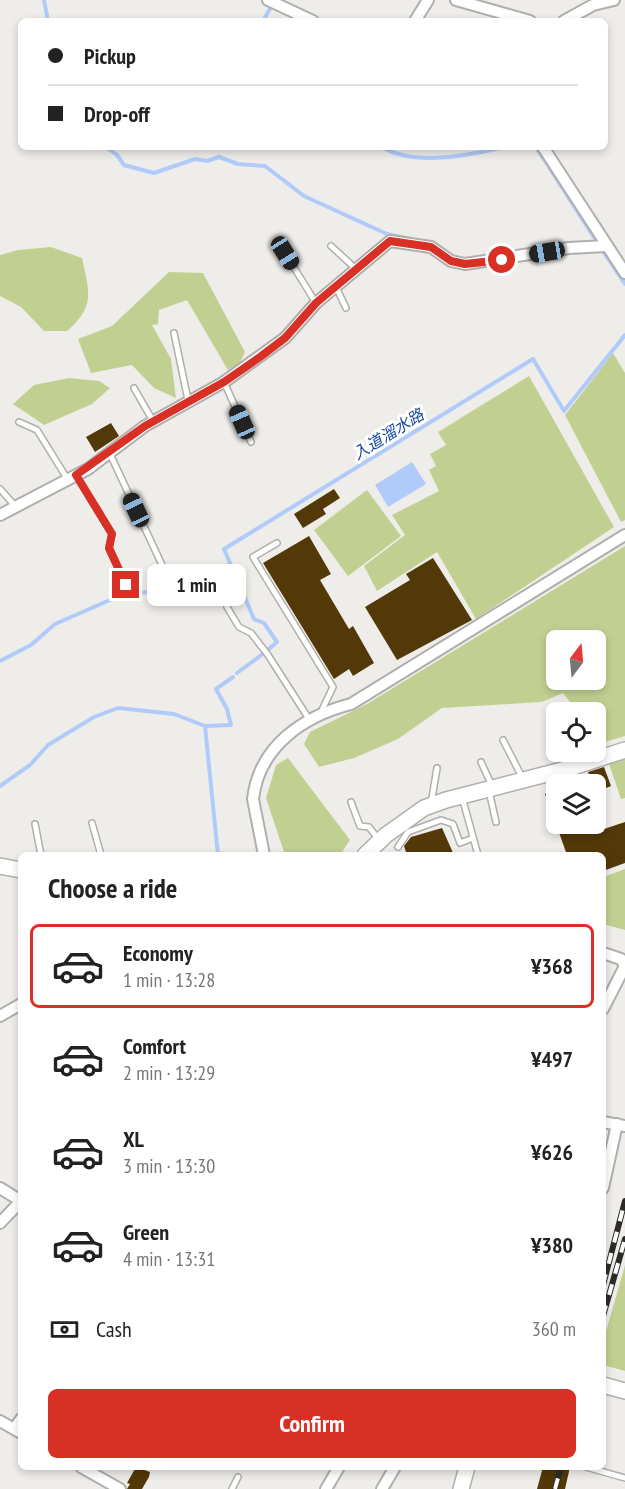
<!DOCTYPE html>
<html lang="en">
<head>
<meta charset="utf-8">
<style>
	:root { --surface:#fff; --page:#f6f6f6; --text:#222; --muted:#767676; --line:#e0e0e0; --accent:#d93025 }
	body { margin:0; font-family:"PT Sans Narrow","Noto Sans JP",sans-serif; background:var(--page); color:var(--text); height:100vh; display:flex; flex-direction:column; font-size:22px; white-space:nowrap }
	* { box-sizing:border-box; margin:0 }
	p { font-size:20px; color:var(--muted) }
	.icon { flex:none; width:33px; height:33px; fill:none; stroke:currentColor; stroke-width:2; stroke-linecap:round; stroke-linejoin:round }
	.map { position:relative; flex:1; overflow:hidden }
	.panel { position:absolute; left:18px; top:852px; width:588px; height:618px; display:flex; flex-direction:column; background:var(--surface); border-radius:9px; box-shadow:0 3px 9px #0003 }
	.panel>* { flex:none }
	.hud { position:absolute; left:18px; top:18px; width:590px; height:132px; border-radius:9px; box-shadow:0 3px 9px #0003; display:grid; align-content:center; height:132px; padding:0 30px; background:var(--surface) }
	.needle { width:39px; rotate:16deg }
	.fabs { position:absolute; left:546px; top:630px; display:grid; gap:12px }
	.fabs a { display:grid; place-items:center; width:60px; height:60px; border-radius:9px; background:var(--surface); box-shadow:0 3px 9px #0003; font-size:30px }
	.end { position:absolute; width:27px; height:27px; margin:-14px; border:8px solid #d93025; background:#fff; box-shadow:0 0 0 3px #fff }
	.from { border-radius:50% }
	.bubble { position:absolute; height:42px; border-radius:9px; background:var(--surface); box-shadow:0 3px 9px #0003; font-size:20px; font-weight:600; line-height:42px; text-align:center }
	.car { position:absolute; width:18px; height:36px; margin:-18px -9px; border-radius:8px; box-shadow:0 0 4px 2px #0007; background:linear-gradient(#222 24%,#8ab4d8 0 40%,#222 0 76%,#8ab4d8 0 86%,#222 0) }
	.hud b { display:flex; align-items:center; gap:21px; height:57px; font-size:22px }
	.hud b+b { border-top:2px solid var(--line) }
	.hud i { width:15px; height:15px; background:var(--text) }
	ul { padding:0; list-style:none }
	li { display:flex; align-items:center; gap:18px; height:84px; margin:0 12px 9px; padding:0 18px; border:3px solid transparent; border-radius:9px }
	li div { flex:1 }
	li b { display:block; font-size:22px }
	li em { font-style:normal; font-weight:600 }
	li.active { border-color:var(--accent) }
	li>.icon { width:54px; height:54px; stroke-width:1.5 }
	h2 { padding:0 30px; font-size:27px; line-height:72px }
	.pay { display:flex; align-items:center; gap:15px; height:66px; padding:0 30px; font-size:22px }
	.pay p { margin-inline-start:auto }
	.action { display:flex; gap:12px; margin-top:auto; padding:12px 30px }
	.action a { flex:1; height:69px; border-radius:9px; background:var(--accent); color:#fff; font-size:24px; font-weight:600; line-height:69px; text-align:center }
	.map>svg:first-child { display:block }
	.green { fill:#c1d091; fill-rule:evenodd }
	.water { fill:#b0cbf9 }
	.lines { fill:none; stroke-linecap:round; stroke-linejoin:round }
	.stream { stroke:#b0cbf9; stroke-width:4 }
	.building { fill:#533908 }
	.lane-casing { stroke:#b1afac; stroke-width:8 }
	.street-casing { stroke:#b1afac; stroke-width:14 }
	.secondary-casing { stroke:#b1afac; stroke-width:18 }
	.lane { stroke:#fff; stroke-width:5 }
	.street { stroke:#fff; stroke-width:10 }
	.secondary { stroke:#fff; stroke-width:15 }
	.rail-casing { stroke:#2c2b2a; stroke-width:6 }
	.rail { stroke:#fff; stroke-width:4; stroke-dasharray:11; stroke-linecap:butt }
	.route { stroke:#d93025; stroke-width:8 }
	.labels { text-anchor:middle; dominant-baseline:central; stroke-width:6; stroke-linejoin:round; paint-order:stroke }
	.water-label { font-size:16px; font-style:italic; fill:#194a9f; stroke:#fff }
</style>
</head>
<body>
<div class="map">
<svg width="625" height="1489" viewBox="0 0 625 1489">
	<rect width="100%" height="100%" fill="#efedea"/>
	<path class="green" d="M51,247l31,11c7,34 14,48 -15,73h-23l-23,-24 -21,-11v-41l18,-5z
		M169,272l34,1 42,79 -6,12 -11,6 -41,-70 -28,10 -1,14 -6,1 19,34 5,39 -22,-10 -22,-23 -41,8 -13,-34 34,-13z
		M613,353l12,20v147l-4,2 -56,-107z
		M529,376l85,151 -138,92 -39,-67 -60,39 -13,-25 41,-31 -13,-20 47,-24 -10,-21 7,-4 -6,-12 16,-9 -8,-13z
		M69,378l30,3 11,7 -18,16 -48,21 -31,-21 21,-19z
		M367,490l34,46 -53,40 -34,-46z
		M625,546v190l-24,7 -5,-8v-23h-18l-15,-19 -21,9 -100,6 -44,31 -44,19 -35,9 -15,-23 6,-12 57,-28zM556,640h40v40h-40z
		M288,758l62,82 -10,15h-55l-19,-57 10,-33z
		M625,758v40l-4,1 -13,-38z
		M625,869v61l-22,-6v-47z
		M625,1265v106l-22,-6v-23z"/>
	<path class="water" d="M412,462l14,22 -38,23 -13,-22z"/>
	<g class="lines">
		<path class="stream" d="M44,0l4,21
			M263,21l8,-14
			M106,147l11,8 7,10 30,8 41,-14 12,2 12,-4 19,7 27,2 39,30 83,38 24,5
			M382,147c33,20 88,8 123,0
			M536,147l61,95h-3
			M538,248l28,-4
			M603,251l22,33
			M269,649l8,-7 -13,-19 -10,-4 -30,-70 309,-190 31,52 61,-76
			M0,661l31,-16 24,-21 64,-28 28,-4 25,3 61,-26
			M237,673l27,-20
			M205,726l13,129
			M0,786l30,-21 18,-20 46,-28 24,-9 56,6 31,12 26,-1 -4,-16 -11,-20 17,-12"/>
	</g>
	<path class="building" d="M111,423l8,13 -24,16 -9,-15z
		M334,489l6,9 -17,11 3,5 -23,14 -9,-14z
		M309,536l22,38 -11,6 29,49 4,-3 21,37 -21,13 -4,-7 -15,10 -71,-116z
		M433,558l39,62 -75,40 -32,-53 45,-27 -4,-6z
		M604,767l7,19 -15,6v-8h-3l-5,-12z
		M556,790v31l-1,1 -10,-28z
		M625,822v41l-22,8v-16h-36l-11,-31h43l2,6z
		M442,828l12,27h-47l-3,-9 7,-9z
		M136,1467l14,5 -1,5 -7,12h-15l3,-5 -3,-1z
		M543,1467h27l-5,22h-28z"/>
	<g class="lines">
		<defs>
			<path id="lane" d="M331,246l25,23
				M285,253l31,50
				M336,287l10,21
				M174,333l14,67
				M224,382l27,60
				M134,388l19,33
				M19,422l18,8 31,50
				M110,454l53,113
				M76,475l36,59 -3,14 17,37
				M0,489l16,18
				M277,543l-24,14 80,130 -12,25
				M227,607l12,20 12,6 17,22 41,64
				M550,739l6,10
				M503,740l20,39
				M558,752l12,16 6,16
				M481,762l11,24
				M489,791l7,31
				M462,797l16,58
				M351,802l9,24 9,1 10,13
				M431,804l6,-36
				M92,823l9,32
				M35,824l6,31
				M398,847l10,-15 33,-12 12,4 7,19 13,-5
				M586,1467l39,11
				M232,1489l6,-12"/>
			<path id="street" d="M268,0l45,21
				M456,0l74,21
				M415,21l13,-21
				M564,21l29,-16 21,-5
				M543,147l82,126
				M0,515l88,-46 57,-43 79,-44 61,-44 31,-35 74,-62 41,6 20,14 14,3 104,-16 37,-2
				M264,855l-11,-56c6,-53 51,-83 98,-95l274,-169
				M603,953l18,6 4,7 -22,43
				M0,1016l21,-12
				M603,1122l22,4
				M0,1188l21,13
				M603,1188l14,-64
				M0,1223l21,-22
				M0,1421l21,12
				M14,1429l7,-10
				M81,1467l39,22
				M326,1489l13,-22
				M382,1489l13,-22"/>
			<path id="secondary" d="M365,855l21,-20 38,-27 22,-8 124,-32 55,-18
				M0,866l21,4
				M603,1385l22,6
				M461,1489l6,-22"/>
		</defs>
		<use href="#lane" class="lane-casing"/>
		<use href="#street" class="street-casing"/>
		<use href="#secondary" class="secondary-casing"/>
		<use href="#lane" class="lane"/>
		<use href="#street" class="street"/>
		<use href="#secondary" class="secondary"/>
		<defs>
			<path id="rail" d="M603,1285l22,-84
				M603,1316l22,-77
				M555,1489l6,-22"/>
		</defs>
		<use href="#rail" class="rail-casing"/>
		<use href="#rail" class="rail"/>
	</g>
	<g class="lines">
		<path class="route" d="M126,585l-17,-37 3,-14 -36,-59 69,-49 79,-44 36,-25 25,-19 31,-35 74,-62 41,6 20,14 14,3 37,-4"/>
	</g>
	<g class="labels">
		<g class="water-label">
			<text transform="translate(388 434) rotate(-32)">入道溜水路</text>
		</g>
	</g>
</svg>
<div class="fabs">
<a><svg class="needle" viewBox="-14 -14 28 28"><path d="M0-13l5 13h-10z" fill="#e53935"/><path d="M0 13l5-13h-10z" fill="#767676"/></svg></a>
<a><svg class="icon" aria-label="locate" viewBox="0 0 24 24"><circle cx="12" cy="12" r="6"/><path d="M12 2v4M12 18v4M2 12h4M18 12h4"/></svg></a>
<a><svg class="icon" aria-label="layers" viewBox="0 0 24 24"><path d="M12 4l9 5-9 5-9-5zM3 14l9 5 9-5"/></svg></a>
</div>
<i class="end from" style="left:502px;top:260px"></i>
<i class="end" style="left:126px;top:585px"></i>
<div class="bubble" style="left:147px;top:564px;width:99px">1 min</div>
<i class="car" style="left:547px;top:252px;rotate:260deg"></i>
<i class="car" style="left:285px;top:253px;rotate:148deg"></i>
<i class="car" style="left:242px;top:422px;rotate:336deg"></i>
<i class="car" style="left:136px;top:510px;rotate:335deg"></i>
<div class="hud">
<b><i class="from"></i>Pickup</b>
<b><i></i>Drop-off</b>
</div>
<section class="panel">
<h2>Choose a ride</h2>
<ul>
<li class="active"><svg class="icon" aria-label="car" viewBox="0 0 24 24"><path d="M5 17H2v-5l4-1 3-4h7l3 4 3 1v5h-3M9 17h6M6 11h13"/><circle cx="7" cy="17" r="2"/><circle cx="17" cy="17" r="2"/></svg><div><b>Economy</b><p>1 min · 13:28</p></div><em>¥368</em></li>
<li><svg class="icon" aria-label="car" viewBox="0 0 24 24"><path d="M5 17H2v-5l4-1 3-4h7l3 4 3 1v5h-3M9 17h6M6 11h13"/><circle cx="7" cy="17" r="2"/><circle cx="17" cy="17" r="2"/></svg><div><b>Comfort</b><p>2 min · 13:29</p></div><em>¥497</em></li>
<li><svg class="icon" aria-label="car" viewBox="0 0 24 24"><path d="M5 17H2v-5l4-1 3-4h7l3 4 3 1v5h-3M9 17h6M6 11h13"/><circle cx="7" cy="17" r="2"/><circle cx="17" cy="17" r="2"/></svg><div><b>XL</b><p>3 min · 13:30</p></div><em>¥626</em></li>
<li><svg class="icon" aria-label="car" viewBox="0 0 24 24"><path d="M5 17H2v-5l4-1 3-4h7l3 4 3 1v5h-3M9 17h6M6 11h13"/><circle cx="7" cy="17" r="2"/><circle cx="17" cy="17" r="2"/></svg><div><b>Green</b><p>4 min · 13:31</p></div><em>¥380</em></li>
</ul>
<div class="pay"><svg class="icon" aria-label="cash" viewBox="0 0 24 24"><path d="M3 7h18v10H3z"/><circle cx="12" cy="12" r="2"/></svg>Cash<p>360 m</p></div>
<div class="action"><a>Confirm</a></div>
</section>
</div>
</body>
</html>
